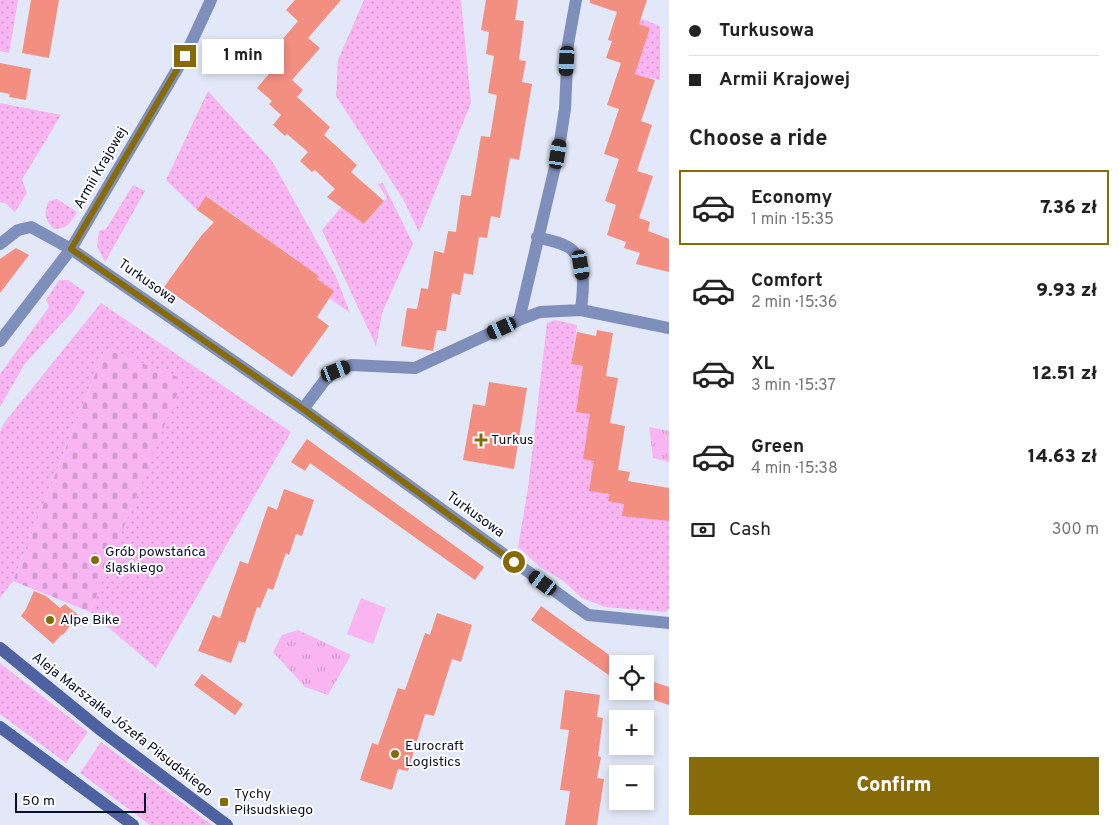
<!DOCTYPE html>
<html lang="en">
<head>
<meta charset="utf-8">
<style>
	:root { --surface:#fff; --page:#f6f6f6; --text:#222; --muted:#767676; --line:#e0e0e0; --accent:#886b09 }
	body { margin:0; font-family:Overpass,sans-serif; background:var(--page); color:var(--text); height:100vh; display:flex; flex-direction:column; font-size:19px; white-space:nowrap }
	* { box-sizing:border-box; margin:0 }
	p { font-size:16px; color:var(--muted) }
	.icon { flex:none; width:28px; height:28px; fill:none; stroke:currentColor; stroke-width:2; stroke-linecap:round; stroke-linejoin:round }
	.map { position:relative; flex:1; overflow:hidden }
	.details { display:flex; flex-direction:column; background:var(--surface); width:450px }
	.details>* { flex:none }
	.banner { display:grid; align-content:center; height:110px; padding:0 20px; background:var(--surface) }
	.fabs { position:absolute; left:609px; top:655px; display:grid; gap:10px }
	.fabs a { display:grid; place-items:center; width:45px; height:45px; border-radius:0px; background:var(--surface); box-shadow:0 2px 8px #0003; font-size:25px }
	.scale { position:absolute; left:15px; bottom:12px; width:131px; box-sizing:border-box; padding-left:5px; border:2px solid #09102a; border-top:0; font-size:14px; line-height:18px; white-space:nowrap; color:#09102a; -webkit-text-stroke:4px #fff; paint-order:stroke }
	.end { position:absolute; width:22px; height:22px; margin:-11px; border:6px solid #886b09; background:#fff; box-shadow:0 0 0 2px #fff }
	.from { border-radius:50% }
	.bubble { position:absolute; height:35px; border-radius:0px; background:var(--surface); box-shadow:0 2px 8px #0003; font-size:16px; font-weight:800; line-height:35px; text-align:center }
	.car { position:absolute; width:15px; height:30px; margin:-15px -8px; border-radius:6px; box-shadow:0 0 4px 1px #0007; background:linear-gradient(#222 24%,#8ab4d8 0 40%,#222 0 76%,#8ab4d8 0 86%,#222 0) }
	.banner b { display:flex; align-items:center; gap:18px; height:48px; font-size:19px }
	.banner b+b { border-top:1px solid var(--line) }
	.banner i { width:12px; height:12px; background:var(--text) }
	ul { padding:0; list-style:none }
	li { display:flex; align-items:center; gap:15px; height:75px; margin:0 10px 8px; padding:0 10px; border:2px solid transparent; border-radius:0px }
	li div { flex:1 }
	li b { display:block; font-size:19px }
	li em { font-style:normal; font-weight:800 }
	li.current { border-color:var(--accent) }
	li>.icon { width:45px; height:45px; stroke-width:1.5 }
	h2 { padding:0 20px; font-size:22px; line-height:60px }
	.pay { display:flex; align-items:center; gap:12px; height:55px; padding:0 20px; font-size:19px }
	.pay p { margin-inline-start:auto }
	.button { display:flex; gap:10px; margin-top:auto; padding:10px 20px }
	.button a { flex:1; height:58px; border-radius:0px; background:var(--accent); color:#fff; font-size:20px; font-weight:800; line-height:58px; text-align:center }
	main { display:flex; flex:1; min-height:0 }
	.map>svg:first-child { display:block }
	.grass { fill:url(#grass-dots) }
	.cemetery { fill:url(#cemetery-stones) }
	.park { fill:url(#park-tufts) }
	.garden { fill:#f8b5f2 }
	.building { fill:#f28f81 }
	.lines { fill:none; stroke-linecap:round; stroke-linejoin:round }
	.minor { stroke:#7f8fbb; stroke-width:12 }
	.tertiary { stroke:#7f8fbb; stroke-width:12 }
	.secondary { stroke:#4e62a2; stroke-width:12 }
	.route { stroke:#886b09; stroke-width:6 }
	.poi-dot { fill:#886b09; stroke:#fff; stroke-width:2 }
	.labels { text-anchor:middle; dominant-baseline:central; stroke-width:4; stroke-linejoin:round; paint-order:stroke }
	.street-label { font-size:14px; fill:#09102a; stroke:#fff }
	.poi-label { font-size:14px; fill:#09102a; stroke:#fff; text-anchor:start }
</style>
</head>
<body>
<main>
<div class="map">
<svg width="669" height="825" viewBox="0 0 669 825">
	<defs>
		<pattern id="grass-dots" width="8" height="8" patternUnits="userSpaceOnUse" patternTransform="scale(1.25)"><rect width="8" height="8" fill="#f8b5f2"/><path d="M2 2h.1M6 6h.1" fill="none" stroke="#d39bd0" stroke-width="1.8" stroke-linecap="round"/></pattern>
		<pattern id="cemetery-stones" width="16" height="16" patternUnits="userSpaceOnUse" patternTransform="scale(1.25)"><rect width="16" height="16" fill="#f8b5f2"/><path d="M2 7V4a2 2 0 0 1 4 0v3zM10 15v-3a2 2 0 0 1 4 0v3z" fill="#d39bd0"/></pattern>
		<pattern id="park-tufts" width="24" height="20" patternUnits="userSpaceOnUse" patternTransform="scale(1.25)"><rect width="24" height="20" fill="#f8b5f2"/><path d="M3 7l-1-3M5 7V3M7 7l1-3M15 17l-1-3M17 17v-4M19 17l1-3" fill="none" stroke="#d39bd0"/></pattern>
	</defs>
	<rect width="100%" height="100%" fill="#e2e8f7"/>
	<path class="grass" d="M0,0h18l-9,53 -9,-2z
		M364,0h97l10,103 -52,129 -16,-33 -67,-103 2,-36z
		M637,17l23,9v54l-21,-5 -5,2 16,-49 -15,-5z
		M208,91l64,70 63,113 15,39 -21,-15 -12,-19 2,-3 -112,-80 -10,14 -31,-30z
		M0,103l61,12 -39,65 5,13 -12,19 -10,-9 -5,-1z
		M383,183l30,61 -31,69 -6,33 -54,-116 20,-24 22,18 23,-26 -9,-14z
		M133,185l12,6 -40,71 -8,-16 2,-15 7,-2z
		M57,199l20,13c-6,11 -10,17 -23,17 -9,-9 -11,-16 -5,-28z
		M59,280h9l17,12 -11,18 -50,55 -24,42v-33l49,-67 -3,-7z
		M101,303l190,129 -135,236 -66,-56 92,-233 -77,-30 -92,232 -13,17v-166l4,-9z
		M555,320l22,5 -6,39 15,2 24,117 59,23v102l-3,4 -61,-5 -23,-9 -20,-18 -22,-13 -22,-20 10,-59 19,-165z
		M0,663l88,69 -22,31 -66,-49z
		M101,742l111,83h-62l-70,-52z"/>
	<path class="cemetery" d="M105,349l78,30 -93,233 -77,-31z"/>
	<path class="park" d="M649,427l20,4v31l-16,-4z
		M298,630l53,25 -23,40 -23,-8 -32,-35 9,-17z"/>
	<path class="garden" d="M361,598l25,10 -13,36 -26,-10z"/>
	<path class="building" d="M31,0h28l-10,58 -27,-5z
		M295,0h46l-33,38 12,10 -28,32 11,10 -6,7 33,30 -6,8 33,30 -6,7 33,29 -20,23 -37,-27 8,-8 -20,-19 -3,2 -12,-11 8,-9 -21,-18 -2,2 -12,-11 8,-10 -12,-11 3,-3 -15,-13 22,-26 -9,-8 28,-33 -12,-11z
		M486,0h32l-3,20 9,1 -5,39 7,1 -4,21 10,2 -13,76 -9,-2 -10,60 -9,-2 -4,22 -8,-1 -6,38 -9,-2 -4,22 -8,-2 -6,38 -9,-1 -4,21 -32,-5 6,-38 10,1 4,-21 7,1 6,-38 10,2 4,-22 8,1 5,-37 10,1 10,-60 9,1 7,-42 -9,-2 6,-37 -8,-2 3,-22 -8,-2z
		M590,0h57l-8,24 11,4 -15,46 20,6 -14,41 11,4 -15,46 16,5 -14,42 11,4 -2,9 21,8v33l-33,-8 4,-11 -16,-5 2,-6 -19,-7 9,-30 -11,-4 14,-42 -15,-5 15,-45 -12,-4 14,-42 -15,-5 6,-17 -4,-1 9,-28 -27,-9z
		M0,63l31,6 -5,31 -17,-3 1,-3 -10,-2z
		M206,196l113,80 -2,3 17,12 -17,26 12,9 -37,51 -128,-90 37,-51 13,-14 -17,-12z
		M16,248l13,7 -29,38v-34z
		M597,330l16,3 -7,43 12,2 -8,45 15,3 -7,44 12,2 -2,9 41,7v33l-47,-5 2,-12 -16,-3 2,-7 -21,-3 5,-30 -11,-2 7,-45 -14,-2 7,-46 -12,-2 6,-32 19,4z
		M489,382l38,6 -13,81 -51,-9 10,-56 12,2z
		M307,439l177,128 -9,13 -165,-117 -5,8 -14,-9z
		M284,489l30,11 -12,36 -6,-2 -7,21 -3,-2 -13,37 -5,-2 -8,20 -3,-1 -12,36 -6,-2 -8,22 -33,-12 15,-36 7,3 20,-57 8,3 20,-58 9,4z
		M34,591l12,5 14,12 5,-4 13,11 -15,20 -1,-1 -9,10 -32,-28 5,-7z
		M541,606l78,56 -9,14 -79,-56z
		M437,613l35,12 -11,37 -9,-3 -18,57 -9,-2 -17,57 -10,-2 -6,21 -32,-10 12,-37 6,2 20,-57 7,2 20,-57 5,2z
		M202,674l41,30 -8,11 -41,-30z
		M645,679l24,8v18l-24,-8z
		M565,690l35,5 -3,22 6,1 -5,38 3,1 -4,21 7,1 -7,46h-32l5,-34 -10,-1 9,-60 -9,-1z"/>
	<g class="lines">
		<path class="minor" d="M537,237c9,3 19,4 27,8 25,10 19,44 17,65
			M0,244l18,-14 13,-3 40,22 232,160 285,206 81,8
			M519,320l39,-166 7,-45 3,-65 8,-44
			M303,409l22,-29 11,-9 15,-6 64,3 104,-48 21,-8 41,-2 88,18"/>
		<path class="tertiary" d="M0,341l71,-92 114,-193 26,-56"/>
		<path class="secondary" d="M0,648l102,83 125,94
			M0,727l133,98"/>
	</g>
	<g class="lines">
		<path class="route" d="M185,56l-114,193 232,160 211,153"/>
	</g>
	<g class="poi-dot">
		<path d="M478.5 432.5h5v5h5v5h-5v5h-5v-5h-5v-5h5z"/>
		<circle cx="95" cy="560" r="5"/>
		<circle cx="50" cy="620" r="5"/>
		<circle cx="395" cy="754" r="5"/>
		<rect x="219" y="797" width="10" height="10" rx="2.5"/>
	</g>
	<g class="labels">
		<g class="street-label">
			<text transform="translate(101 168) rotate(-60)">Armii Krajowej</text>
			<text transform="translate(147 282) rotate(35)">Turkusowa</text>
			<text transform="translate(475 515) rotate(36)">Turkusowa</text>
			<text transform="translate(122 725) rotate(38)">Aleja Marszałka Józefa Piłsudskiego</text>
		</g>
		<g class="poi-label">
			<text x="491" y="440">Turkus</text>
			<text x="105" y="552">Grób powstańca<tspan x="105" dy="16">śląskiego</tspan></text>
			<text x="60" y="620">Alpe Bike</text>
			<text x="405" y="746">Eurocraft<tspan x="405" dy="16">Logistics</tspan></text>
			<text x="234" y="794">Tychy<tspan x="234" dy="16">Piłsudskiego</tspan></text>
		</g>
	</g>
</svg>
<div class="fabs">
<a><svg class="icon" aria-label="locate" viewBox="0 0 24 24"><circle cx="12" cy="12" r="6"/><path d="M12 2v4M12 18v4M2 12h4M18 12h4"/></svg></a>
<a>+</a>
<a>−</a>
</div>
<div class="scale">50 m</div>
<i class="end from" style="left:514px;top:562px"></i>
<i class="end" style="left:185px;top:56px"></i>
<div class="bubble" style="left:202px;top:39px;width:82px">1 min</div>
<i class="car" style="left:567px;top:61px;rotate:183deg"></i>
<i class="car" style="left:558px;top:154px;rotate:9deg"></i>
<i class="car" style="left:581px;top:265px;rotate:171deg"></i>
<i class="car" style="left:502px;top:328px;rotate:245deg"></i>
<i class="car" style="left:336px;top:371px;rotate:69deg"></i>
<i class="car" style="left:543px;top:583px;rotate:306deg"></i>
</div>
<section class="details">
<div class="banner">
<b><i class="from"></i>Turkusowa</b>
<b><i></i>Armii Krajowej</b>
</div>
<h2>Choose a ride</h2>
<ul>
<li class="current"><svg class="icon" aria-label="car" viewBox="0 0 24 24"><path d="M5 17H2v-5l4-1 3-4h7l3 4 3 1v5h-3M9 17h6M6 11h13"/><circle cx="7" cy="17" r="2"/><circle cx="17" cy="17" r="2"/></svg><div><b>Economy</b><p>1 min · 15:35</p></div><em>7.36 zł</em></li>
<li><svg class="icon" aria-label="car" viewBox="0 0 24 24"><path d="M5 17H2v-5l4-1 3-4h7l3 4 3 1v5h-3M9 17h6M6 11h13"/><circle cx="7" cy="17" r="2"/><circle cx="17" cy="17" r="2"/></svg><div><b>Comfort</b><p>2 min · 15:36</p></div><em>9.93 zł</em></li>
<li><svg class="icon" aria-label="car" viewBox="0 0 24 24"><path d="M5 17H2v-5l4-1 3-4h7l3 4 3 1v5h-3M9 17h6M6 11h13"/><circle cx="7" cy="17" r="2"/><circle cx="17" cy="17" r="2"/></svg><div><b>XL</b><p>3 min · 15:37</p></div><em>12.51 zł</em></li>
<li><svg class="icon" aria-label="car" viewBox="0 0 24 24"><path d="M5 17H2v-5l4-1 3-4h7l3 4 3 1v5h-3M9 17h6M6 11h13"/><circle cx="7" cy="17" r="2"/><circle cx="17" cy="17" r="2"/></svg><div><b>Green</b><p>4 min · 15:38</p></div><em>14.63 zł</em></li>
</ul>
<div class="pay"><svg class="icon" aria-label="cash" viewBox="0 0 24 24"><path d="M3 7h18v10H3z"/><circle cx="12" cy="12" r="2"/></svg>Cash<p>300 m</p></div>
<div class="button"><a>Confirm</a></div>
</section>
</main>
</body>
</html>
